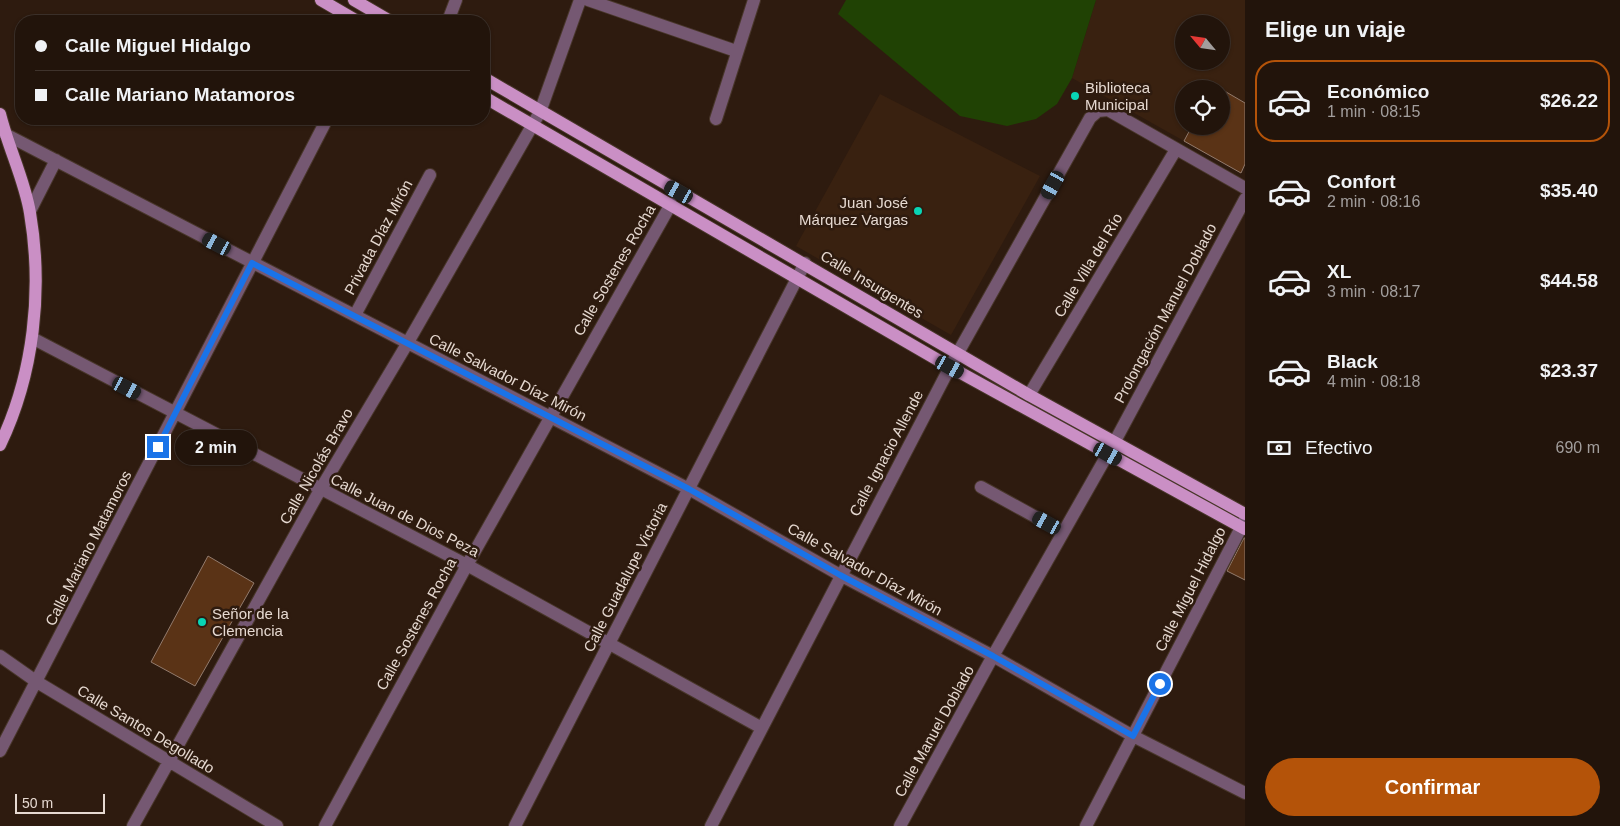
<!DOCTYPE html>
<html lang="es">
<head>
<meta charset="utf-8">
<style>
	:root { --surface:#22140b; --page:#2e2119; --text:#f1f3f6; --muted:#a29e9d; --line:#3f332c; --accent:#b45309 }
	body { margin:0; font-family:Helvetica,sans-serif; background:var(--page); color:var(--text); height:100vh; display:flex; flex-direction:column; font-size:19px; white-space:nowrap }
	* { box-sizing:border-box; margin:0 }
	p { font-size:16px; color:var(--muted) }
	.icon { flex:none; width:28px; height:28px; fill:none; stroke:currentColor; stroke-width:2; stroke-linecap:round; stroke-linejoin:round }
	.map { position:relative; flex:1; overflow:hidden }
	.sheet { display:flex; flex-direction:column; background:var(--surface); width:375px }
	.sheet>* { flex:none }
	.banner { position:absolute; left:15px; top:15px; width:475px; height:110px; border-radius:20px; box-shadow:0 1px 4px #0004,0 0 0 1px var(--line); display:grid; align-content:center; height:110px; padding:0 20px; background:var(--surface) }
	.needle { width:32px; rotate:299deg }
	.controls { position:absolute; left:1175px; top:15px; display:grid; gap:10px }
	.controls a { display:grid; place-items:center; width:55px; height:55px; border-radius:50%; background:var(--surface); box-shadow:0 1px 4px #0004,0 0 0 1px var(--line); font-size:25px }
	.scale { position:absolute; left:15px; bottom:12px; width:90px; box-sizing:border-box; padding-left:5px; border:2px solid #e6d9d1; border-top:0; font-size:14px; line-height:18px; white-space:nowrap; color:#e6d9d1; -webkit-text-stroke:4px #2e1b0f; paint-order:stroke }
	.end { position:absolute; width:22px; height:22px; margin:-11px; border:6px solid #1a73e8; background:#fff; box-shadow:0 0 0 2px #fff }
	.from { border-radius:50% }
	.bubble { position:absolute; height:35px; border-radius:18px; background:var(--surface); box-shadow:0 1px 4px #0004,0 0 0 1px var(--line); font-size:16px; font-weight:700; line-height:35px; text-align:center }
	.car { position:absolute; width:15px; height:30px; margin:-15px -8px; border-radius:6px; box-shadow:0 0 4px 1px #0007; background:linear-gradient(#222 24%,#8ab4d8 0 40%,#222 0 76%,#8ab4d8 0 86%,#222 0) }
	.banner b { display:flex; align-items:center; gap:18px; height:48px; font-size:19px }
	.banner b+b { border-top:1px solid var(--line) }
	.banner i { width:12px; height:12px; background:var(--text) }
	ul { padding:0; list-style:none }
	li { display:flex; align-items:center; gap:15px; height:82px; margin:0 10px 8px; padding:0 10px; border:2px solid transparent; border-radius:20px }
	li div { flex:1 }
	li b { display:block; font-size:19px }
	li em { font-style:normal; font-weight:700 }
	li.on { border-color:var(--accent) }
	li>.icon { width:45px; height:45px; stroke-width:1.5 }
	h2 { padding:0 20px; font-size:22px; line-height:60px }
	.pay { display:flex; align-items:center; gap:12px; height:55px; padding:0 20px; font-size:19px }
	.pay p { margin-inline-start:auto }
	.primary-button { display:flex; gap:10px; margin-top:auto; padding:10px 20px }
	.primary-button a { flex:1; height:58px; border-radius:30px; background:var(--accent); color:#fff; font-size:20px; font-weight:700; line-height:58px; text-align:center }
	main { display:flex; flex:1; min-height:0 }
	.map>svg:first-child { display:block }
	.built { fill:#392110; fill-rule:evenodd }
	.green { fill:#204204 }
	.building { fill:#5a3316; stroke:#937b6d }
	.lines { fill:none; stroke-linecap:round; stroke-linejoin:round }
	.minor-casing { stroke:#48362a; stroke-width:14 }
	.major-casing { stroke:#48362a; stroke-width:14 }
	.minor { stroke:#755872; stroke-width:12 }
	.major { stroke:#ca8fc5; stroke-width:12 }
	.route { stroke:#1a73e8; stroke-width:6 }
	.poi-dot { fill:#08d5b5; stroke:#2e1b0f; stroke-width:2 }
	.labels { text-anchor:middle; dominant-baseline:central; stroke-width:5; stroke-linejoin:round; paint-order:stroke }
	.poi-label { font-size:15px; fill:#e6d9d1; stroke:#2e1b0f; text-anchor:start }
	.street-label { font-size:15px; fill:#e6d9d1; stroke:#2e1b0f }
</style>
</head>
<body>
<main>
<div class="map">
<svg width="1245" height="826" viewBox="0 0 1245 826">
	<rect width="100%" height="100%" fill="#2e1b0f"/>
	<path class="built" d="M1096,0h149v103l-31,-18 -2,4h-28v37h8l-8,15 -112,-63zM1184,24h37v37h-37z
		M880,94l160,82 -89,159 -155,-89z"/>
	<path class="green" d="M846,0h250l-24,78 -15,26 -21,15 -29,7 -47,-10 -122,-102z"/>
	<path class="building" d="M1221,89l24,14v61l-4,9 -57,-32 8,-15h29z
		M1244,538h1v42l-18,-9z
		M208,556l46,27 -59,103 -44,-24z"/>
	<g class="lines">
		<defs>
			<path id="minor" d="M588,0l148,51
				M448,21l8,-21
				M716,119l38,-119
				M5,134l684,355 151,86 153,81 140,80 112,57
				M30,211l26,-51
				M355,315l75,-140
				M32,338l435,227 293,162
				M1029,395l146,-244
				M981,487l82,45
				M0,656l37,26 240,144
				M0,751l327,-632
				M133,826l187,-336 87,-146 133,-232 40,-112
				M325,826l142,-261 204,-361
				M515,826l290,-563
				M711,826l239,-459 140,-249 8,-7 10,-1 137,78
				M900,826l93,-170 121,-213 131,-244
				M1086,826l159,-306"/>
			<path id="major" d="M321,0l36,21
				M354,0l36,21
				M484,78l545,317 216,119
				M484,97l466,270 295,162
				M0,114c8,33 25,67 30,99 13,77 4,161 -30,232"/>
		</defs>
		<use href="#minor" class="minor-casing"/>
		<use href="#major" class="major-casing"/>
		<use href="#minor" class="minor"/>
		<use href="#major" class="major"/>
	</g>
	<g class="lines">
		<path class="route" d="M158,447l94,-184 437,226 151,86 153,81 140,80 27,-52"/>
	</g>
	<g class="poi-dot">
		<circle cx="1075" cy="96" r="5"/>
		<circle cx="918" cy="211" r="5"/>
		<circle cx="202" cy="622" r="5"/>
	</g>
	<g class="labels">
		<g class="poi-label">
			<text x="1085" y="87">Biblioteca<tspan x="1085" dy="17">Municipal</tspan></text>
			<text x="908" y="202" text-anchor="end">Juan José<tspan x="908" dy="17">Márquez Vargas</tspan></text>
			<text x="212" y="613">Señor de la<tspan x="212" dy="17">Clemencia</tspan></text>
		</g>
		<g class="street-label">
			<text transform="translate(378 237) rotate(-62)">Privada Díaz Mirón</text>
			<text transform="translate(1088 265) rotate(-59)">Calle Villa del Río</text>
			<text transform="translate(614 270) rotate(-60)">Calle Sostenes Rocha</text>
			<text transform="translate(872 284) rotate(31)">Calle Insurgentes</text>
			<text transform="translate(1165 313) rotate(-62)">Prolongación Manuel Doblado</text>
			<text transform="translate(508 377) rotate(27)">Calle Salvador Díaz Mirón</text>
			<text transform="translate(886 453) rotate(-62)">Calle Ignacio Allende</text>
			<text transform="translate(316 466) rotate(-60)">Calle Nicolás Bravo</text>
			<text transform="translate(405 515) rotate(27)">Calle Juan de Dios Peza</text>
			<text transform="translate(88 548) rotate(-63)">Calle Mariano Matamoros</text>
			<text transform="translate(865 569) rotate(29)">Calle Salvador Díaz Mirón</text>
			<text transform="translate(625 577) rotate(-63)">Calle Guadalupe Victoria</text>
			<text transform="translate(1190 589) rotate(-63)">Calle Miguel Hidalgo</text>
			<text transform="translate(416 624) rotate(-61)">Calle Sostenes Rocha</text>
			<text transform="translate(146 729) rotate(31)">Calle Santos Degollado</text>
			<text transform="translate(934 731) rotate(-61)">Calle Manuel Doblado</text>
		</g>
	</g>
</svg>
<div class="controls">
<a><svg class="needle" viewBox="-14 -14 28 28"><path d="M0-13l5 13h-10z" fill="#e53935"/><path d="M0 13l5-13h-10z" fill="#a29e9d"/></svg></a>
<a><svg class="icon" aria-label="locate" viewBox="0 0 24 24"><circle cx="12" cy="12" r="6"/><path d="M12 2v4M12 18v4M2 12h4M18 12h4"/></svg></a>
</div>
<div class="scale">50 m</div>
<i class="end from" style="left:1160px;top:684px"></i>
<i class="end" style="left:158px;top:447px"></i>
<div class="bubble" style="left:175px;top:430px;width:82px">2 min</div>
<i class="car" style="left:1053px;top:185px;rotate:209deg"></i>
<i class="car" style="left:679px;top:192px;rotate:299deg"></i>
<i class="car" style="left:217px;top:244px;rotate:298deg"></i>
<i class="car" style="left:950px;top:367px;rotate:119deg"></i>
<i class="car" style="left:127px;top:388px;rotate:118deg"></i>
<i class="car" style="left:1108px;top:454px;rotate:119deg"></i>
<i class="car" style="left:1047px;top:523px;rotate:299deg"></i>
<div class="banner">
<b><i class="from"></i>Calle Miguel Hidalgo</b>
<b><i></i>Calle Mariano Matamoros</b>
</div>
</div>
<section class="sheet">
<h2>Elige un viaje</h2>
<ul>
<li class="on"><svg class="icon" aria-label="car" viewBox="0 0 24 24"><path d="M5 17H2v-5l4-1 3-4h7l3 4 3 1v5h-3M9 17h6M6 11h13"/><circle cx="7" cy="17" r="2"/><circle cx="17" cy="17" r="2"/></svg><div><b>Económico</b><p>1 min · 08:15</p></div><em>$26.22</em></li>
<li><svg class="icon" aria-label="car" viewBox="0 0 24 24"><path d="M5 17H2v-5l4-1 3-4h7l3 4 3 1v5h-3M9 17h6M6 11h13"/><circle cx="7" cy="17" r="2"/><circle cx="17" cy="17" r="2"/></svg><div><b>Confort</b><p>2 min · 08:16</p></div><em>$35.40</em></li>
<li><svg class="icon" aria-label="car" viewBox="0 0 24 24"><path d="M5 17H2v-5l4-1 3-4h7l3 4 3 1v5h-3M9 17h6M6 11h13"/><circle cx="7" cy="17" r="2"/><circle cx="17" cy="17" r="2"/></svg><div><b>XL</b><p>3 min · 08:17</p></div><em>$44.58</em></li>
<li><svg class="icon" aria-label="car" viewBox="0 0 24 24"><path d="M5 17H2v-5l4-1 3-4h7l3 4 3 1v5h-3M9 17h6M6 11h13"/><circle cx="7" cy="17" r="2"/><circle cx="17" cy="17" r="2"/></svg><div><b>Black</b><p>4 min · 08:18</p></div><em>$23.37</em></li>
</ul>
<div class="pay"><svg class="icon" aria-label="cash" viewBox="0 0 24 24"><path d="M3 7h18v10H3z"/><circle cx="12" cy="12" r="2"/></svg>Efectivo<p>690 m</p></div>
<div class="primary-button"><a>Confirmar</a></div>
</section>
</main>
</body>
</html>
